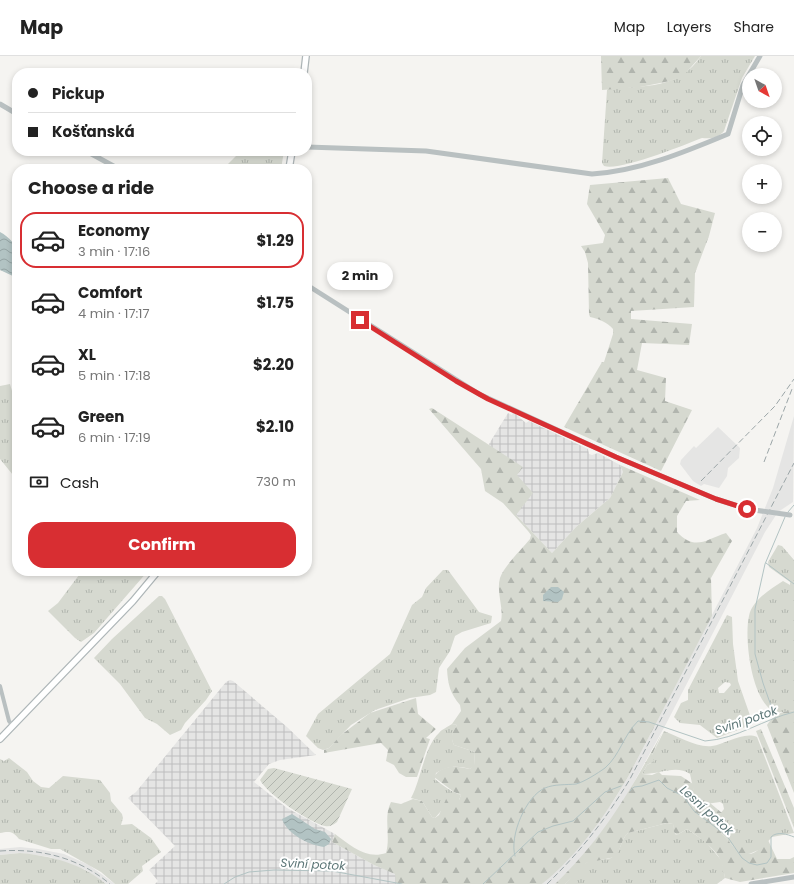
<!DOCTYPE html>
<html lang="en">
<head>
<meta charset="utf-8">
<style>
	:root { --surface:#fff; --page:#f2f2f2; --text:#222; --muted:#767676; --line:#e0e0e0; --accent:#d82e32 }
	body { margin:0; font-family:Poppins,sans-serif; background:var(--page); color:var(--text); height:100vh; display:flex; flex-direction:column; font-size:15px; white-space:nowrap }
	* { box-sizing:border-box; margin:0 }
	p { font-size:13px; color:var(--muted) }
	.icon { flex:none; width:22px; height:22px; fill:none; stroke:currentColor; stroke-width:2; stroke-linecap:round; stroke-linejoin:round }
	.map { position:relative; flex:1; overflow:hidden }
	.drawer { position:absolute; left:12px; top:108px; width:300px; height:412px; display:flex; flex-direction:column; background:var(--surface); border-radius:16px; box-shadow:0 2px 6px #0003 }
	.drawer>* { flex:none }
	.banner { position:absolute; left:12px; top:12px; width:300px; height:88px; border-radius:16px; box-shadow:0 2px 6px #0003; display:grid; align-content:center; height:88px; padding:0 16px; background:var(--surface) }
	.needle { width:26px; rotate:140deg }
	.controls { position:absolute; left:742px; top:12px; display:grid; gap:8px }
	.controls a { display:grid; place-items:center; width:40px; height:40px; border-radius:50%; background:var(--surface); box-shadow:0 2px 6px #0003; font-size:20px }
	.end { position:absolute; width:18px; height:18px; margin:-9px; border:5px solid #d82e32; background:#fff; box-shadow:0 0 0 2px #fff }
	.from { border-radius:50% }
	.bubble { position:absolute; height:28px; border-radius:14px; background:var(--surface); box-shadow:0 2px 6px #0003; font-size:13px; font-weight:700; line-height:28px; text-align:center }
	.banner b { display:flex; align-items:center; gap:14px; height:38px; font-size:15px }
	.banner b+b { border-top:1px solid var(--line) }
	.banner i { width:10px; height:10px; background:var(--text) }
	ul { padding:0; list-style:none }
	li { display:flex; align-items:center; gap:12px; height:56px; margin:0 8px 6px; padding:0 8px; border:2px solid transparent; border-radius:16px }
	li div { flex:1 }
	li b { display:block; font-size:15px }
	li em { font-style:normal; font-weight:700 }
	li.on { border-color:var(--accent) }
	li>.icon { width:36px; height:36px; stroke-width:1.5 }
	h2 { padding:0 16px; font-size:18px; line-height:48px }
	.pay { display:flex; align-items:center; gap:10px; height:44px; padding:0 16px; font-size:15px }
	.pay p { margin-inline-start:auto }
	.action { display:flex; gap:8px; margin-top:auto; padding:8px 16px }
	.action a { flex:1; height:46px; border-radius:16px; background:var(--accent); color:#fff; font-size:16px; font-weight:700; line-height:46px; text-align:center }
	header { display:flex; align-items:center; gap:24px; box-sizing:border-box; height:56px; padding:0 20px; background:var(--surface); border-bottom:1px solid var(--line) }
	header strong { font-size:19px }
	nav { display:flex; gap:22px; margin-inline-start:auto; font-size:14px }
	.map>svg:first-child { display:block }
	.built { fill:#e5e5e4 }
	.industrial { fill:url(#industrial-grid) }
	.grass { fill:url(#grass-tufts); fill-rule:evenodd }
	.forest { fill:url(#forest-firs) }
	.garden { fill:url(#garden-furrows) }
	.water { fill:url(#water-waves) }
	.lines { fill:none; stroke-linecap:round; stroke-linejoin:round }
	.stream { stroke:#b2c3c3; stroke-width:1 }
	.secondary-casing { stroke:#aeb6b8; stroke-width:8 }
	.minor { stroke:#b9c0c1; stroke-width:4 }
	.tertiary { stroke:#b9c0c1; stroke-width:5 }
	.secondary { stroke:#fff; stroke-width:5.5 }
	.rail { stroke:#9ba5a7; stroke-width:1; stroke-dasharray:6 3; stroke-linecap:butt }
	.tertiary-bridge { stroke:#b9c0c1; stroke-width:5 }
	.route { stroke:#d82e32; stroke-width:5 }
	.labels { text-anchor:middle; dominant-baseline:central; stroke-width:4; stroke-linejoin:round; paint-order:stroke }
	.water-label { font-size:12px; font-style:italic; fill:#5c7677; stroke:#fff }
</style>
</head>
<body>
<header>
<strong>Map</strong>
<nav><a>Map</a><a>Layers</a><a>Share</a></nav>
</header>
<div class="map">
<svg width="794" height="828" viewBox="0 0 794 828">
	<defs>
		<pattern id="industrial-grid" width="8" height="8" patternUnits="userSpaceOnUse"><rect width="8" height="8" fill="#e5e5e4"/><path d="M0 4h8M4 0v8" fill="none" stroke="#bdbebe"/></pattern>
		<pattern id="grass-tufts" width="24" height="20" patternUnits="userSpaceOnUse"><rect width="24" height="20" fill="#d6d9d0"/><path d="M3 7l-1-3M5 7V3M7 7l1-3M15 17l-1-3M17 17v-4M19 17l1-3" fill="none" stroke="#b1b5ae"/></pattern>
		<pattern id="forest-firs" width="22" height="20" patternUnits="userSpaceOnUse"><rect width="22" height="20" fill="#d6d9d0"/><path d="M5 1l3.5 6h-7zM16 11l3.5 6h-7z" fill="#b1b5ae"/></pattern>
		<pattern id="garden-furrows" width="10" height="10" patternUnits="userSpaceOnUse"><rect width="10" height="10" fill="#d6d9d0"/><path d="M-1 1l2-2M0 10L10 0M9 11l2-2" fill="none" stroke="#b1b5ae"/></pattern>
		<pattern id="water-waves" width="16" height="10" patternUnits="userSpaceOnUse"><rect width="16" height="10" fill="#b2c3c3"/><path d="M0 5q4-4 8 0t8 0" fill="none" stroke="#94a3a3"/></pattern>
	</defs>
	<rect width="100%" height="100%" fill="#f5f4f1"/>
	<path class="built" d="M794,360l-1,86 -15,10 -13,20 -99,192 -44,80 -16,23 -31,38 -20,19h-13l42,-43 30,-41 14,-23 129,-249 16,-40z
		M718,371l22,21 -1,10 -11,10 -1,8 -8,12 -15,-4 -3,2 -8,-5 -13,-17 1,-4 13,-14 2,2z
		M20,791l18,2 26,5 25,11 26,19h-9l-20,-14 -36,-13 -30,-4 -20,2v-6z"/>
	<path class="industrial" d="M513,356l13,11 3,-2 59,28 1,5 3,1 6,-2 22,12 3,7 -13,26 -34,29 -24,26 -36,-38 -27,-71 19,-31 4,2z
		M230,624l3,1 54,46 29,28 -36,5 -11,4 -15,18 33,26 48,26 -3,8 42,23 22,9v10h-241l3,-3 -9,-11 26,-24 -47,-48 8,-6 90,-110z"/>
	<path class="grass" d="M701,0h54l-13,22 -18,53c-6,7 -13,8 -22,7 -18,7 -81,33 -98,28l-2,-3 5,-73 2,-2c35,-1 71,0 92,-32z
		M241,95h43l-3,18h-58z
		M10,328l7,24v72l-17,-21v-73z
		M778,489l4,1 12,14v150c-6,1 -15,4 -21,1 -22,-12 -29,-74 -24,-95 3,-16 22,-27 34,-35l7,4v-3l-21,-15 -1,-5z
		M443,514h5l31,42 13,4 -1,7 -29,9 -7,4 -5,15 -11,17 -3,24 -6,3 -20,3 -35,12 -24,15 -22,23 -6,2 -5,-2 -12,-12 12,-22 72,-60 22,-49 10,-8 4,-9z
		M82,515h66l-54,62 -13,9 -6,-4 -27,-27 10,-8z
		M159,540h3l3,3 47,92 -6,9 -21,23 -4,7 -11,5 -13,-11 -12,-6 -25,-34 -26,-26 18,-19z
		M727,559l5,2 1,27 5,37 15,43 -36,14 -17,-13 -20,-2 -6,-6 7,-14 7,-3v-10zM725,626l5,1 1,2 -7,8h-5l-1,-5z
		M452,668l5,1c-4,7 -7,12 -3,20l21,7 -1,14 -4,3c-14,-4 -22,-3 -34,4l-1,6c8,7 17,13 26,16l-2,5 -18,11 -6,7 -3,-1 -10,-16 -11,-3c10,-18 13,-51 28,-65 3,-4 9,-6 13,-9z
		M664,675c13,5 33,17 48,15 13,-2 32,-15 45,-9l37,96 -22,4 -11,12 -12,5 -13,-5 -15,-16 -1,-19 4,-5 -1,-5 -3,-2 -14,2 -11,-7 -5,-23c-14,-10 -32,1 -48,0l5,-9 4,-2 1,-8z
		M9,702l18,14 6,9 8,6 8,1 14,-12 37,4 10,13 1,8 11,13 1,4 -2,7 11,-1 19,14 10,14 -19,14 1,5 -15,13h-13l-14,-12 -41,-23h-9l-32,-10c-6,-8 -10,-8 -19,-6v-74l4,2z
		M667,767l6,1 2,10 2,1 10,-6 19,13 16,19 3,17 -8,6h-152c9,-9 15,-21 28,-24 5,-1 14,0 18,-2 11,-6 9,-18 17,-25z
		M20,797c31,3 61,10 86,31h-106v-29z"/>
	<path class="forest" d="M601,0h100l-18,20 -13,5 -30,6 -38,3z
		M668,122l13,26 34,9 -6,23 -14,37 -1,34 -63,4v8l61,5 -3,21 -47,-2 -5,27 29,8 -1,23 27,9 -31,61 -97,-44 38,-65h2l9,-28v-5c-6,-7 -14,-10 -23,-12l-1,-3 -1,-51 -3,-11 -4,-6 22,-3 2,-8 -18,-31 3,-19z
		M432,352l91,59 -6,8 16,18 -17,22 36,38 24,-26 34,-29 13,-26 -3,-7 80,35 -14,1 -9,15v16c18,19 28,8 49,1l6,8 -21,37 1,38 -84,161c-23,39 -50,78 -86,107h-146l-1,-10 -21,-9 -42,-23 3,-8c15,11 31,26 51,19 5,-17 -3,-36 5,-51l10,2 12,-5 9,2 10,16 3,1 4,-3 8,-18 12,3 2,-5 -7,-3 -20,-15c8,-13 23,-11 36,-8l4,-4 1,-13 -21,-7c-4,-8 -2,-13 3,-20l-5,-1 9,-13 -1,-6c-10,-12 -12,-20 -13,-36l18,-21 36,-27c3,-13 -5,-29 -1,-43 4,-12 22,-29 30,-39l1,-4 -3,-4 -25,-28 -18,-12 -4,-22 -52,-60z
		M416,642l2,16 18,15 -10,9 4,1 -13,38h-11l-7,-4 -5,-8 -8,-4 2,-11 -7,-7 -57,10v-3l5,-2 12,-13 29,-22z
		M794,654v83l-27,-68c8,-11 13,-13 27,-15z
		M761,673l33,79v20l-38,-97z
		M662,677l-10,22 2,6 -7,4 -5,9 10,1 7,-3 3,3 19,1 12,8 2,13 11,7 4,-1 12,10 -2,1 1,19 15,16 5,-5 8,10c8,-1 14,-8 19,-14l9,19h13l4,-2v16l-54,9 -15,-4 -1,-5 -2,-2c4,-16 -23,-34 -35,-42l-10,6 -3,-3 -1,-8 -6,-1 -39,10c-7,6 -7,17 -13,24l-29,6 -21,21h-10c49,-47 75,-93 107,-151z"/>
	<path class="garden" d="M274,712l78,21 -15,33c-4,3 -7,5 -12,4 -15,-3 -58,-32 -65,-46l8,-11z"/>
	<path class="water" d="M0,176c13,7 22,19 14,34l3,8 -2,3 -15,-7z
		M551,531h7l6,5 -2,7 -4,3 -15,-1v-6z
		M292,758l23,15 10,3 6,7 -2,5 -5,3c-15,-2 -37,-13 -42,-28z"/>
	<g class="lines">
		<path class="stream" d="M788,456l6,-7
			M766,507l28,21
			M775,661l-12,-34 -8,-29v-45l10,-45 20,-47
			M630,735l4,-4 8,-1 17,-6 8,8 16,8 11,15 33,25 15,22 7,5 8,2 10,-2 4,-6v-20c6,-6 16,-3 23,0
			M515,800c-6,-20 11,-60 30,-68 9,-4 21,-3 31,-4 8,-2 22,-11 29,-16 15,-13 18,-32 33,-47l11,1 56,19c32,-2 59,-22 89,-29
			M224,828l11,-7 14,-5 25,-2 58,1 70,13
			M483,828l55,-52 15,-6 20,-5 32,-29 16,-6"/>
		<defs>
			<path id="secondary" d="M304,17l2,-17
				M289,113l3,-18
				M0,683l133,-138 25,-30"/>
		</defs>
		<use href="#secondary" class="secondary-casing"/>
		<path class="minor" d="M0,630l9,35 4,5"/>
		<path class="tertiary" d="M0,48l17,10
			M307,91l119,4 166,23c47,-3 93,-22 136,-40l15,-49 17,-29
			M86,95l33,18
			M307,229l172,109 137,63 100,42 31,10
			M751,828l43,-7"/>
		<use href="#secondary" class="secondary"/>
		<path class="rail" d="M764,406l28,-73
			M701,425l74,-75 19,-27
			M0,795c41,-3 79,7 110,33
			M547,828c34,-33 59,-65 83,-105l164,-316"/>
		<path class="tertiary-bridge" d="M747,453l43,6"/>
	</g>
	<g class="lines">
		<path class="route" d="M360,264l96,61 32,18 128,58 100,42 31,10"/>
	</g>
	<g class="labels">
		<g class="water-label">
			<text transform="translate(746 664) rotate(-19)">Sviní potok</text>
			<text transform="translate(707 754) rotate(42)">Lesní potok</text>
			<text transform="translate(313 808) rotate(3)">Sviní potok</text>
		</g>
	</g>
</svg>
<div class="controls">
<a><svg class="needle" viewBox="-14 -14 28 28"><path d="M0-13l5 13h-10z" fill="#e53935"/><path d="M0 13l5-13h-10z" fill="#767676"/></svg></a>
<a><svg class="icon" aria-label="locate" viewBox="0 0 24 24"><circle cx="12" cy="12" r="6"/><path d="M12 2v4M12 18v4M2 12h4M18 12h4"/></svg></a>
<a>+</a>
<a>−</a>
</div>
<i class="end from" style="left:747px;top:453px"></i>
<i class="end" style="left:360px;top:264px"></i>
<div class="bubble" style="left:327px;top:206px;width:66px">2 min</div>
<div class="banner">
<b><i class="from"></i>Pickup</b>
<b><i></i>Košťanská</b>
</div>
<section class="drawer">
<h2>Choose a ride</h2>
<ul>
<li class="on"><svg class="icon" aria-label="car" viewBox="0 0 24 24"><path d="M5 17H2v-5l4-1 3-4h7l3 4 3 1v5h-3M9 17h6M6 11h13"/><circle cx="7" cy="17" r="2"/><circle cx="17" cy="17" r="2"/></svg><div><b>Economy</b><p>3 min · 17:16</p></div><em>$1.29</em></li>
<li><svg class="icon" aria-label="car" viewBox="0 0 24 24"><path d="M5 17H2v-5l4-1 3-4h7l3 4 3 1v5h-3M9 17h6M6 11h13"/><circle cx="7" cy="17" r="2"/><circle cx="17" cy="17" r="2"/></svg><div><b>Comfort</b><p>4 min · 17:17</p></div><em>$1.75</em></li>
<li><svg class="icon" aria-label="car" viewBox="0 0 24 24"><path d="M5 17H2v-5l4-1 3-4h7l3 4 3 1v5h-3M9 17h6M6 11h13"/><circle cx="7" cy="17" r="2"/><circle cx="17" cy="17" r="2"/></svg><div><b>XL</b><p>5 min · 17:18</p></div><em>$2.20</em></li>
<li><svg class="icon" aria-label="car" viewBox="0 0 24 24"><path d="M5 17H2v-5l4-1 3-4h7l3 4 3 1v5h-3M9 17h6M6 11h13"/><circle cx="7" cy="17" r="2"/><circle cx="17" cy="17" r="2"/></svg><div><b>Green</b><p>6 min · 17:19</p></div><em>$2.10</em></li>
</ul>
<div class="pay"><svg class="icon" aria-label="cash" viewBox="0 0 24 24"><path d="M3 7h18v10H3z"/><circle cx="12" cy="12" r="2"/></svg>Cash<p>730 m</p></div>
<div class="action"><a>Confirm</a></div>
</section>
</div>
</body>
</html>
